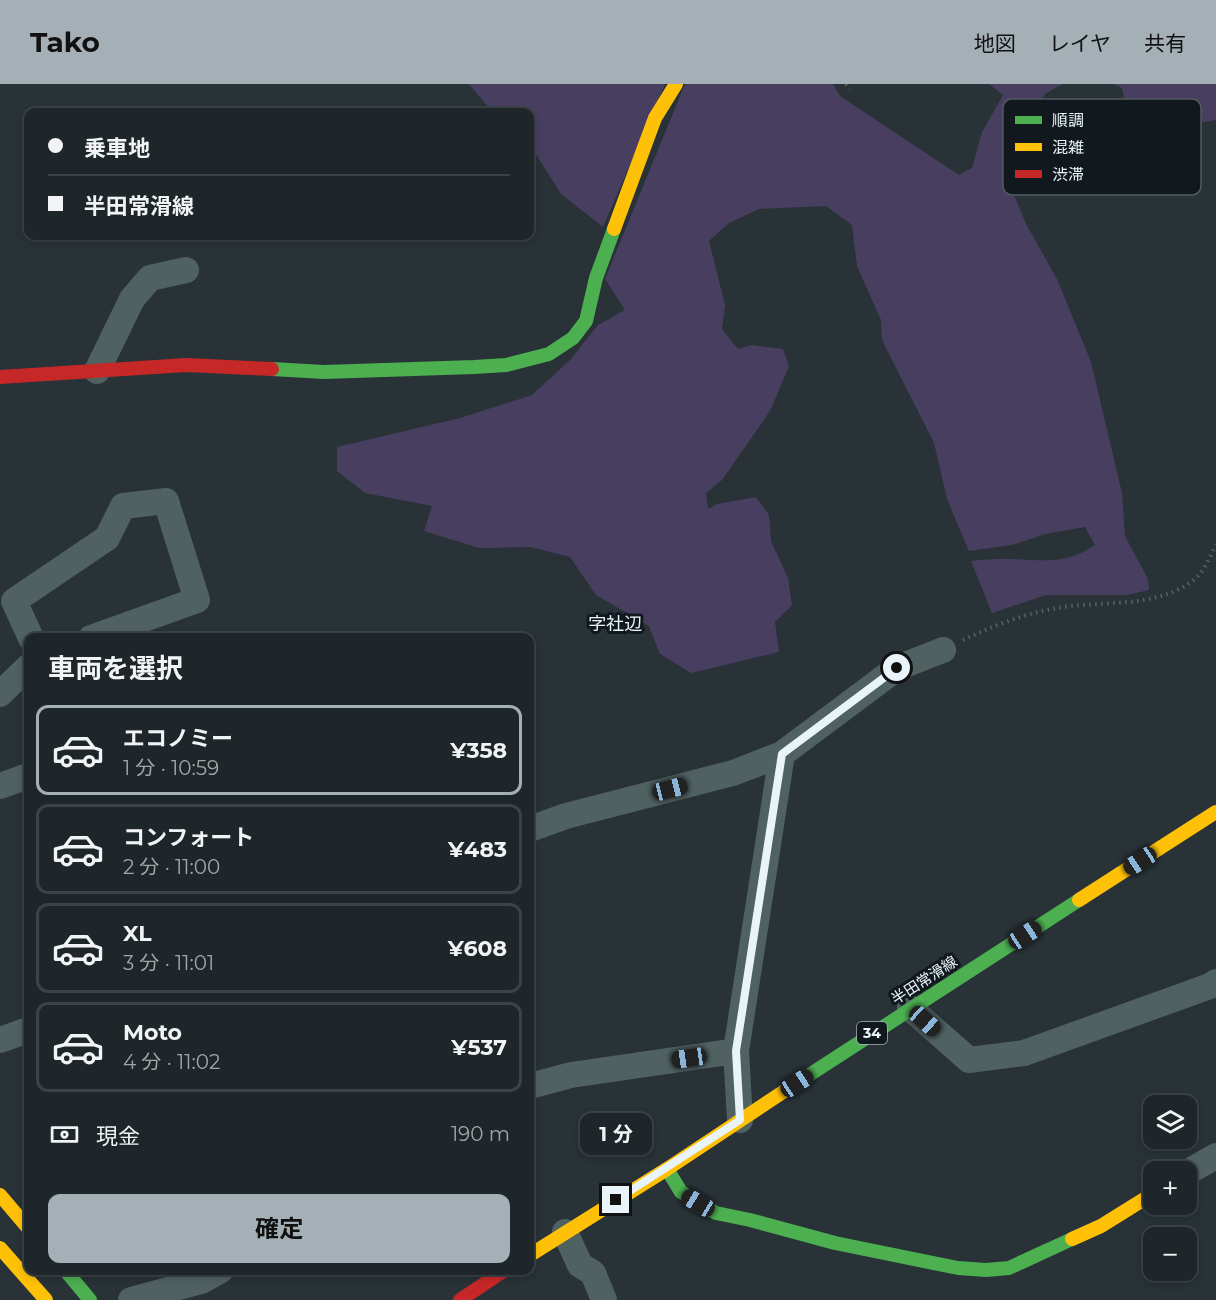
<!DOCTYPE html>
<html lang="ja">
<head>
<meta charset="utf-8">
<style>
	:root { --surface:#1e2629; --page:#2b3235; --text:#f1f3f6; --muted:#a1a5a8; --line:#3c4346; --accent:#a5b0b6 }
	body { margin:0; font-family:Montserrat,"Noto Sans JP",sans-serif; background:var(--page); color:var(--text); height:100vh; display:flex; flex-direction:column; font-size:22px; white-space:nowrap }
	* { box-sizing:border-box; margin:0 }
	p { font-size:20px; color:var(--muted) }
	.icon { flex:none; width:33px; height:33px; fill:none; stroke:currentColor; stroke-width:2; stroke-linecap:round; stroke-linejoin:round }
	.map { position:relative; flex:1; overflow:hidden }
	.panel { position:absolute; left:24px; top:549px; width:510px; height:642px; display:flex; flex-direction:column; background:var(--surface); border-radius:12px; box-shadow:0 3px 9px #0003,0 0 0 2px var(--line) }
	.panel>* { flex:none }
	.hud { position:absolute; left:24px; top:24px; width:510px; height:132px; border-radius:12px; box-shadow:0 3px 9px #0003,0 0 0 2px var(--line); display:grid; align-content:center; height:132px; padding:0 24px; background:var(--surface) }
	.tools { position:absolute; left:1143px; top:1011px; display:grid; gap:12px }
	.tools a { display:grid; place-items:center; width:54px; height:54px; border-radius:12px; background:var(--surface); box-shadow:0 3px 9px #0003,0 0 0 2px var(--line); font-size:30px }
	.end { position:absolute; width:27px; height:27px; margin:-14px; border:8px solid #e9f4fa; background:#111; box-shadow:0 0 0 3px #111 }
	.from { border-radius:50% }
	.bubble { position:absolute; height:42px; border-radius:12px; background:var(--surface); box-shadow:0 3px 9px #0003,0 0 0 2px var(--line); font-size:20px; font-weight:700; line-height:42px; text-align:center }
	.car { position:absolute; width:18px; height:36px; margin:-18px -9px; border-radius:8px; box-shadow:0 0 4px 2px #0007; background:linear-gradient(#222 24%,#8ab4d8 0 40%,#222 0 76%,#8ab4d8 0 86%,#222 0) }
	.hud b { display:flex; align-items:center; gap:21px; height:57px; font-size:22px }
	.hud b+b { border-top:2px solid var(--line) }
	.hud i { width:15px; height:15px; background:var(--text) }
	ul { padding:0; list-style:none }
	li { display:flex; align-items:center; gap:18px; height:90px; margin:0 12px 9px; padding:0 12px; border:3px solid var(--line); border-radius:12px }
	li div { flex:1 }
	li b { display:block; font-size:22px }
	li em { font-style:normal; font-weight:700 }
	li.active { border-color:var(--accent) }
	li>.icon { width:54px; height:54px; stroke-width:1.5 }
	h2 { padding:0 24px; font-size:27px; line-height:72px }
	.pay { display:flex; align-items:center; gap:15px; height:66px; padding:0 24px; font-size:22px }
	.pay p { margin-inline-start:auto }
	.button { display:flex; gap:12px; margin-top:auto; padding:12px 24px }
	.button a { flex:1; height:69px; border-radius:12px; background:var(--accent); color:#111; font-size:24px; font-weight:700; line-height:69px; text-align:center }
	header { display:flex; align-items:center; gap:36px; box-sizing:border-box; height:84px; padding:0 30px; background:var(--accent); color:#111 }
	header strong { font-size:28px }
	nav { display:flex; gap:33px; margin-inline-start:auto; font-size:21px }
	.map>svg:first-child { display:block }
	.green { fill:#483f60 }
	.lines { fill:none; stroke-linecap:round; stroke-linejoin:round }
	.path { stroke:#576367; stroke-width:4; stroke-dasharray:1.5 4.5; stroke-linecap:butt }
	.street { stroke:#506162; stroke-width:26 }
	.fast { stroke:#4caf50; stroke-width:14 }
	.slow { stroke:#ffc107; stroke-width:14 }
	.jam { stroke:#c62828; stroke-width:14 }
	.route { stroke:#e9f4fa; stroke-width:8 }
	.labels { text-anchor:middle; dominant-baseline:central; stroke-width:6; stroke-linejoin:round; paint-order:stroke }
	.shield { fill:#12191e; stroke:#a8b2b8; stroke-width:1.5 }
	.shield-label { font-size:14px; font-weight:bold; fill:#e9f4fa }
	.street-label { font-size:15px; fill:#e9f4fa; stroke:#12191e }
	.quarter-label { font-size:18px; fill:#e9f4fa; stroke:#12191e }
	.key { fill:#12191e; stroke:#525b60; stroke-width:1.5 }
	.key-label { font-size:16px; fill:#e9f4fa }
</style>
</head>
<body>
<header>
<strong>Tako</strong>
<nav><a>地図</a><a>レイヤ</a><a>共有</a></nav>
</header>
<div class="map">
<svg width="1216" height="1216" viewBox="0 0 1216 1216">
	<rect width="100%" height="100%" fill="#283237"/>
	<path class="green" d="M469,0h196l-62,143 -42,-33 -24,-38 -7,-7v-37h-38z
		M685,0h148l7,12 119,79 13,-7 10,-36 21,-37 -14,-11h74l-17,9 -20,31 -12,71 12,29 31,55 34,83 31,131 3,43 23,43 1,11 -22,5h-81l-54,18 -21,-52c9,-1 19,-2 28,-2 38,-1 62,9 96,-14l-10,-18 -40,7 -33,11 -43,6 -22,-52 -13,-56 -52,-103 -1,-20 -24,-54 -5,-41 -26,-19 -67,3 -30,14 -20,18 16,64 -3,24 16,20 13,-4 32,4 6,17 -19,45 -48,69 -16,13 2,16 9,-5 39,-7 13,18 2,26 17,37 4,27 -17,17 4,30 -88,21 -31,-19 -11,-28 -53,-31 -26,-38 -40,-10 -51,1 -55,-17 8,-25 -67,-13 -28,-22v-24l123,-29 72,-23 38,-35 28,-35 27,-15 -20,-31z
		M1114,0h102v36l-72,12 -16,-18 -6,-26z"/>
	<g class="lines">
		<path class="path" d="M846,0l4,5
			M963,556c30,-14 62,-27 95,-32 43,-8 95,1 133,-26 12,-8 19,-25 25,-37"/>
		<path class="street" d="M97,287l35,-72 18,-21 36,-8
			M31,554l-17,-37 93,-63 16,-32 43,-5 31,99 -106,38
			M0,610l28,-27
			M0,702l28,-10
			M530,745l36,-13 167,-43 49,-19 115,-86 46,-18
			M910,924l59,52 55,-7 186,-67 6,-4
			M0,956l28,-10
			M530,1002l41,-11 165,-24
			M740,1036l-4,-69 46,-297
			M1186,1089l30,-17
			M565,1148l15,33 13,8 11,27
			M131,1216l70,-19 20,-11"/>
		<path class="fast" d="M272,285l52,3 150,-5 32,-2 43,-11 24,-16 13,-17 10,-43 18,-49
			M786,1006l293,-190
			M667,1085l14,23 35,21 34,7 85,23 123,25 28,2 23,-2 63,-29
			M65,1186l25,30"/>
		<path class="slow" d="M614,145l41,-111 21,-34
			M1079,816l137,-88
			M0,1111l28,33
			M1072,1155l29,-13 53,-33
			M0,1164l46,52
			M530,1171l137,-86 119,-79"/>
		<path class="jam" d="M0,293l186,-12 86,4
			M460,1216l45,-30"/>
	</g>
	<g class="lines">
		<path class="route" d="M616,1116l124,-80 -4,-69 46,-297 115,-86"/>
	</g>
	<g class="labels">
		<rect class="shield" x="857" y="938" width="30" height="22" rx="4.5"/>
		<g class="shield-label">
			<text x="872" y="949">34</text>
		</g>
		<g class="street-label">
			<text transform="translate(924 896) rotate(-33)">半田常滑線</text>
		</g>
		<g class="quarter-label">
			<text x="615" y="540">字社辺</text>
		</g>
	</g>
	<rect x="1003" y="15" width="198" height="96" rx="9" class="key"/>
	<rect x="1015" y="32" width="27" height="8" fill="#4caf50"/>
	<rect x="1015" y="59" width="27" height="8" fill="#ffc107"/>
	<rect x="1015" y="86" width="27" height="8" fill="#c62828"/>
	<g class="key-label">
		<text x="1052" y="42">順調</text>
		<text x="1052" y="69">混雑</text>
		<text x="1052" y="96">渋滞</text>
	</g>
</svg>
<div class="tools">
<a><svg class="icon" aria-label="layers" viewBox="0 0 24 24"><path d="M12 4l9 5-9 5-9-5zM3 14l9 5 9-5"/></svg></a>
<a>+</a>
<a>−</a>
</div>
<i class="end from" style="left:897px;top:584px"></i>
<i class="end" style="left:616px;top:1116px"></i>
<div class="bubble" style="left:580px;top:1029px;width:72px">1 分</div>
<i class="car" style="left:670px;top:705px;rotate:76deg"></i>
<i class="car" style="left:1140px;top:777px;rotate:237deg"></i>
<i class="car" style="left:1025px;top:851px;rotate:57deg"></i>
<i class="car" style="left:925px;top:937px;rotate:132deg"></i>
<i class="car" style="left:689px;top:974px;rotate:262deg"></i>
<i class="car" style="left:797px;top:999px;rotate:57deg"></i>
<i class="car" style="left:698px;top:1119px;rotate:301deg"></i>
<div class="hud">
<b><i class="from"></i>乗車地</b>
<b><i></i>半田常滑線</b>
</div>
<section class="panel">
<h2>車両を選択</h2>
<ul>
<li class="active"><svg class="icon" aria-label="car" viewBox="0 0 24 24"><path d="M5 17H2v-5l4-1 3-4h7l3 4 3 1v5h-3M9 17h6M6 11h13"/><circle cx="7" cy="17" r="2"/><circle cx="17" cy="17" r="2"/></svg><div><b>エコノミー</b><p>1 分 · 10:59</p></div><em>¥358</em></li>
<li><svg class="icon" aria-label="car" viewBox="0 0 24 24"><path d="M5 17H2v-5l4-1 3-4h7l3 4 3 1v5h-3M9 17h6M6 11h13"/><circle cx="7" cy="17" r="2"/><circle cx="17" cy="17" r="2"/></svg><div><b>コンフォート</b><p>2 分 · 11:00</p></div><em>¥483</em></li>
<li><svg class="icon" aria-label="car" viewBox="0 0 24 24"><path d="M5 17H2v-5l4-1 3-4h7l3 4 3 1v5h-3M9 17h6M6 11h13"/><circle cx="7" cy="17" r="2"/><circle cx="17" cy="17" r="2"/></svg><div><b>XL</b><p>3 分 · 11:01</p></div><em>¥608</em></li>
<li><svg class="icon" aria-label="car" viewBox="0 0 24 24"><path d="M5 17H2v-5l4-1 3-4h7l3 4 3 1v5h-3M9 17h6M6 11h13"/><circle cx="7" cy="17" r="2"/><circle cx="17" cy="17" r="2"/></svg><div><b>Moto</b><p>4 分 · 11:02</p></div><em>¥537</em></li>
</ul>
<div class="pay"><svg class="icon" aria-label="cash" viewBox="0 0 24 24"><path d="M3 7h18v10H3z"/><circle cx="12" cy="12" r="2"/></svg>現金<p>190 m</p></div>
<div class="button"><a>確定</a></div>
</section>
</div>
</body>
</html>
